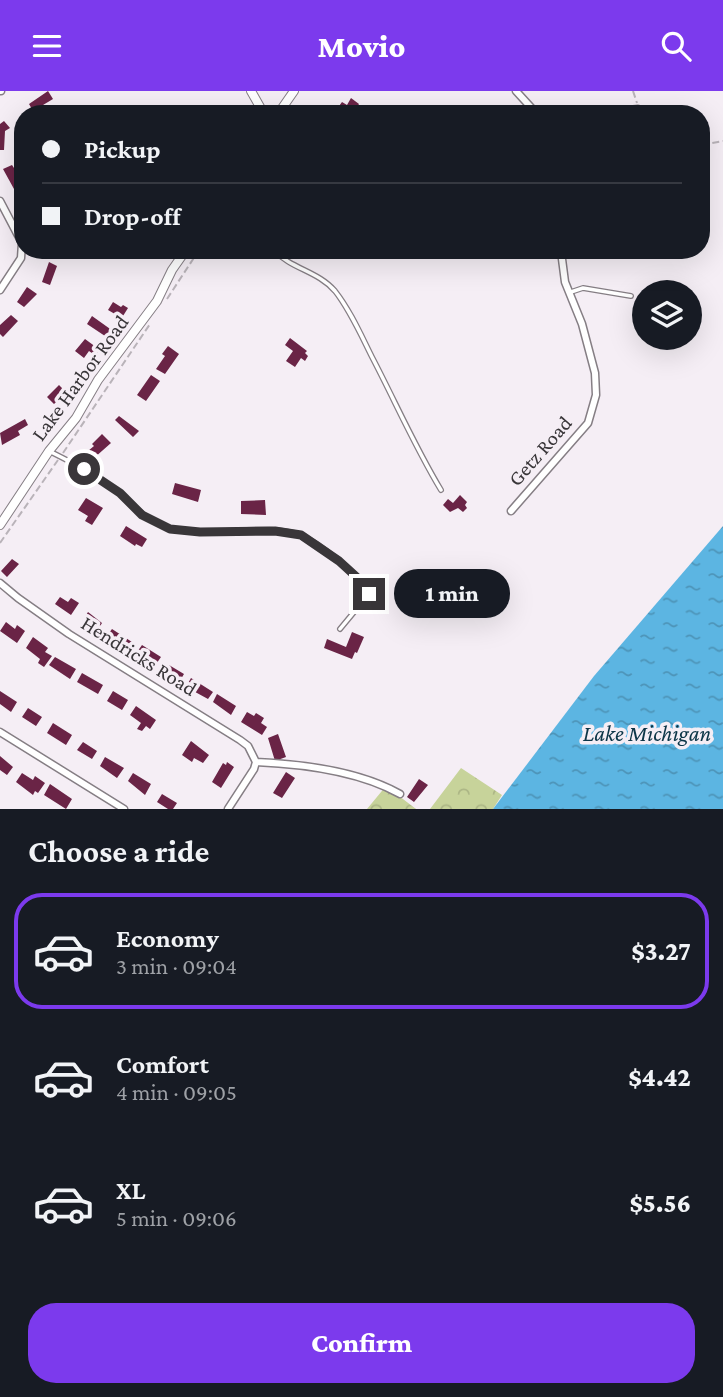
<!DOCTYPE html>
<html lang="en">
<head>
<meta charset="utf-8">
<style>
	:root { --surface:#171b24; --page:#242831; --text:#f1f3f6; --muted:#9ea1a6; --line:#363941; --accent:#7c3aed }
	body { margin:0; font-family:"Crimson Pro",serif; background:var(--page); color:var(--text); height:100vh; display:flex; flex-direction:column; font-size:26px; white-space:nowrap }
	* { box-sizing:border-box; margin:0 }
	p { font-size:23px; color:var(--muted) }
	.icon { flex:none; width:38px; height:38px; fill:none; stroke:currentColor; stroke-width:2; stroke-linecap:round; stroke-linejoin:round }
	.map { position:relative; height:718px; overflow:hidden }
	.drawer { display:flex; flex-direction:column; background:var(--surface); flex:1 }
	.drawer>* { flex:none }
	.guide { position:absolute; left:14px; top:14px; width:696px; height:154px; border-radius:28px; box-shadow:0 7px 28px #0002; display:grid; align-content:center; height:154px; padding:0 28px; background:var(--surface) }
	.fabs { position:absolute; left:632px; top:189px; display:grid; gap:14px }
	.fabs a { display:grid; place-items:center; width:70px; height:70px; border-radius:50%; background:var(--surface); box-shadow:0 7px 28px #0002; font-size:35px }
	.end { position:absolute; width:32px; height:32px; margin:-16px; border:9px solid #393639; background:#fff; box-shadow:0 0 0 4px #fff }
	.from { border-radius:50% }
	.bubble { position:absolute; height:49px; border-radius:24px; background:var(--surface); box-shadow:0 7px 28px #0002; font-size:23px; font-weight:800; line-height:49px; text-align:center }
	.guide b { display:flex; align-items:center; gap:24px; height:66px; font-size:26px }
	.guide b+b { border-top:2px solid var(--line) }
	.guide i { width:18px; height:18px; background:var(--text) }
	ul { padding:0; list-style:none }
	li { display:flex; align-items:center; gap:21px; height:116px; margin:0 14px 10px; padding:0 14px; border:4px solid transparent; border-radius:28px }
	li div { flex:1 }
	li b { display:block; font-size:26px }
	li em { font-style:normal; font-weight:800 }
	li.selected { border-color:var(--accent) }
	li>.icon { width:63px; height:63px; stroke-width:1.5 }
	h2 { padding:0 28px; font-size:32px; line-height:84px }
	.button { display:flex; gap:14px; margin-top:auto; padding:14px 28px }
	.button a { flex:1; height:80px; border-radius:28px; background:var(--accent); color:#fff; font-size:28px; font-weight:800; line-height:80px; text-align:center }
	header { display:flex; justify-content:space-between; align-items:center; height:91px; padding:0 28px; background:var(--accent); color:#fff; font-size:32px; font-weight:800 }
	.map>svg:first-child { display:block }
	.park { fill:url(#park-crowns) }
	.water { fill:url(#water-ripples) }
	.building { fill:#6a2446 }
	.lines { fill:none; stroke-linecap:round; stroke-linejoin:round }
	.service-casing { stroke:#857e84; stroke-width:6 }
	.minor-casing { stroke:#857e84; stroke-width:9 }
	.tertiary-casing { stroke:#857e84; stroke-width:10 }
	.path { stroke:#b9b3b9; stroke-width:2; stroke-dasharray:7 3.5; stroke-linecap:butt }
	.service { stroke:#fff; stroke-width:3.5 }
	.minor { stroke:#fff; stroke-width:6 }
	.tertiary { stroke:#fff; stroke-width:8 }
	.route { stroke:#393639; stroke-width:9 }
	.labels { text-anchor:middle; dominant-baseline:central; stroke-width:7; stroke-linejoin:round; paint-order:stroke }
	.street-label { font-size:21px; fill:#393639; stroke:#f5eef5 }
	.water-label { font-size:23px; font-style:italic; fill:#0c3547; stroke:#f5eef5 }
</style>
</head>
<body>
<header><svg class="icon" aria-label="menu" viewBox="0 0 24 24"><path d="M4 6h16M4 12h16M4 18h16"/></svg>Movio<svg class="icon" aria-label="search" viewBox="0 0 24 24"><circle cx="10" cy="10" r="6"/><path d="M15 15l6 6"/></svg></header>
<div class="map">
<svg width="723" height="718" viewBox="0 0 723 718">
	<defs>
		<pattern id="park-crowns" width="20" height="18" patternUnits="userSpaceOnUse" patternTransform="scale(1.75)"><rect width="20" height="18" fill="#c7d39a"/><path d="M2 6a3 3 0 1 1 6 0M12 15a3 3 0 1 1 6 0" fill="none" stroke="#acb685"/></pattern>
		<pattern id="water-ripples" width="26" height="14" patternUnits="userSpaceOnUse" patternTransform="scale(1.75)"><rect width="26" height="14" fill="#5cb5e2"/><path d="M2 4q2-2 4 0t4 0M15 11q2-2 4 0t4 0" fill="none" stroke="#4d94b8"/></pattern>
	</defs>
	<rect width="100%" height="100%" fill="#f5eef5"/>
	<path class="park" d="M461,677l41,27 -9,14h-63z
		M386,695l30,23h-49z"/>
	<path class="water" d="M723,435v283h-230l101,-133z"/>
	<path class="building" d="M48,0l5,8 -20,12 -4,-7z
		M351,7l8,6 -4,7 -4,-3 -4,6 -13,-1 8,-11 5,3z
		M4,30l6,7 -5,3 -1,19h-4v-26z
		M12,74l2,3 5,-3 3,6 -3,2 4,12 -9,4 -11,-20z
		M49,171l8,4 -7,19 -8,-3z
		M27,196l10,7 -13,13 -7,-5z
		M113,211l8,5 2,-2 5,3 -5,8 -3,1 -12,-7z
		M11,224l7,6 -15,16 -3,-3v-9z
		M92,225l21,15 -5,7 -21,-14z
		M290,247l17,13 -2,2 3,3 -3,5 -4,-3 -6,9 -9,-6 7,-10 -8,-6z
		M85,248l15,11 -4,6 -7,-5 -5,7 -9,-7z
		M168,255l11,8 -14,20 -9,-5 9,-13 -3,-2z
		M151,284l9,6 -14,20 -9,-6z
		M59,294l7,7 -12,12 -7,-7z
		M119,325l20,15 -6,6 -18,-17z
		M25,328l3,6 -10,6 2,4 -18,10 -2,-12z
		M102,343l9,9 -17,15 -6,-7 6,-5 -2,-2z
		M175,392l26,7 -3,12 -26,-8z
		M460,404l7,7 -2,3 2,3 -4,4 -5,-4 -8,4 -7,-7 5,-6 5,4z
		M86,407l17,10 -11,17 -7,-4 3,-5 -10,-6z
		M265,409l1,15 -25,-1v-13z
		M126,435l21,13 -5,8 -6,-3 -1,2 -15,-10z
		M12,468l7,5 -12,13 -6,-6z
		M60,506l8,5 3,-4 8,5 -8,12 -16,-11z
		M88,521l14,11 -5,8 -15,-9z
		M6,531l9,7 2,-4 8,6 -8,12 -17,-12z
		M112,538l20,13 -6,9 -20,-14z
		M352,541l12,5 -7,16 -2,-1 -3,7 -28,-11 3,-9 19,8z
		M33,546l15,11 -3,4 7,4 -8,11 -6,-4 2,-4 -14,-11z
		M142,554l19,12 -7,10 -19,-12z
		M55,566l21,12 -6,10 -21,-14z
		M169,574l15,9 -6,10 -15,-10z
		M82,582l21,12 -5,9 -21,-12z
		M191,587l22,14 -5,7 -22,-12z
		M0,600l17,11 -6,10 -11,-8z
		M113,600l15,9 -6,10 -15,-9z
		M217,603l19,12 -5,9 -18,-13z
		M136,615l20,14 -6,9 -4,-3 -4,5 -5,-2 4,-6 -11,-8z
		M28,617l14,9 -6,9 -14,-9z
		M247,621l7,4 2,-3 8,5 -3,5 6,4 -5,8 -21,-13z
		M53,632l19,12 -6,10 -19,-12z
		M278,643l8,23 -11,4 -7,-23z
		M191,650l18,14 -6,8 -9,-5 -2,4 -10,-7z
		M83,651l14,9 -5,8 -15,-9z
		M0,665l13,11 -6,8 -7,-5z
		M105,666l19,11 -7,10 -17,-12z
		M227,671l7,5 -13,21 -9,-6 11,-19 3,2z
		M286,681l9,6 -13,20 -9,-5z
		M22,682l11,7 2,-4 10,7 -7,10 -3,-2 -2,4 -17,-13z
		M133,682l18,11 -6,11 -17,-14z
		M419,688l9,6 -14,17 -7,-5z
		M50,693l22,15 -6,10 -22,-14z
		M162,703l15,9 -4,6h-5l-11,-7z"/>
	<g class="lines">
		<defs>
			<path id="service" d="M274,159c17,19 44,21 61,41 15,19 26,44 37,66 23,44 43,90 69,133
				M571,201l12,-4 48,8
				M51,361c24,12 48,24 69,42 17,14 25,25 47,34 17,6 41,3 59,3 23,-1 53,-4 75,4 21,9 56,39 68,59l-29,35"/>
			<path id="minor" d="M0,0h1
				M516,0l21,23
				M590,23l48,-5
				M0,110l22,42 -1,15 -21,32
				M511,420l77,-88 8,-28 -1,-22 -13,-49 -17,-42 -3,-23 1,-9
				M0,492l18,15 51,36 171,106 8,6 8,16
				M0,641l124,77
				M256,671c46,2 103,9 144,32
				M228,718l26,-40 2,-7"/>
			<path id="tertiary" d="M251,0l13,23
				M278,23l16,-23
				M0,434l49,-74 27,-33 22,-38 59,-79 15,-31 14,-20"/>
		</defs>
		<use href="#service" class="service-casing"/>
		<use href="#minor" class="minor-casing"/>
		<use href="#tertiary" class="tertiary-casing"/>
		<path class="path" d="M633,0l4,12
			M702,54l21,-4
			M167,208l32,-49
			M63,362l87,-129
			M0,452l58,-83"/>
		<use href="#service" class="service"/>
		<use href="#minor" class="minor"/>
		<use href="#tertiary" class="tertiary"/>
	</g>
	<g class="lines">
		<path class="route" d="M84,378l36,24 22,22 28,14 30,3 75,-1 26,4 38,26 23,21 7,12"/>
	</g>
	<g class="labels">
		<g class="street-label">
			<text transform="translate(80 287) rotate(-54)">Lake Harbor Road</text>
			<text transform="translate(540 360) rotate(-49)">Getz Road</text>
			<text transform="translate(139 565) rotate(32)">Hendricks Road</text>
		</g>
		<g class="water-label">
			<text x="647" y="642">Lake Michigan</text>
		</g>
	</g>
</svg>
<div class="fabs">
<a><svg class="icon" aria-label="layers" viewBox="0 0 24 24"><path d="M12 4l9 5-9 5-9-5zM3 14l9 5 9-5"/></svg></a>
</div>
<i class="end from" style="left:84px;top:378px"></i>
<i class="end" style="left:369px;top:503px"></i>
<div class="bubble" style="left:394px;top:478px;width:116px">1 min</div>
<div class="guide">
<b><i class="from"></i>Pickup</b>
<b><i></i>Drop-off</b>
</div>
</div>
<section class="drawer">
<h2>Choose a ride</h2>
<ul>
<li class="selected"><svg class="icon" aria-label="car" viewBox="0 0 24 24"><path d="M5 17H2v-5l4-1 3-4h7l3 4 3 1v5h-3M9 17h6M6 11h13"/><circle cx="7" cy="17" r="2"/><circle cx="17" cy="17" r="2"/></svg><div><b>Economy</b><p>3 min · 09:04</p></div><em>$3.27</em></li>
<li><svg class="icon" aria-label="car" viewBox="0 0 24 24"><path d="M5 17H2v-5l4-1 3-4h7l3 4 3 1v5h-3M9 17h6M6 11h13"/><circle cx="7" cy="17" r="2"/><circle cx="17" cy="17" r="2"/></svg><div><b>Comfort</b><p>4 min · 09:05</p></div><em>$4.42</em></li>
<li><svg class="icon" aria-label="car" viewBox="0 0 24 24"><path d="M5 17H2v-5l4-1 3-4h7l3 4 3 1v5h-3M9 17h6M6 11h13"/><circle cx="7" cy="17" r="2"/><circle cx="17" cy="17" r="2"/></svg><div><b>XL</b><p>5 min · 09:06</p></div><em>$5.56</em></li>
</ul>
<div class="button"><a>Confirm</a></div>
</section>
</body>
</html>
